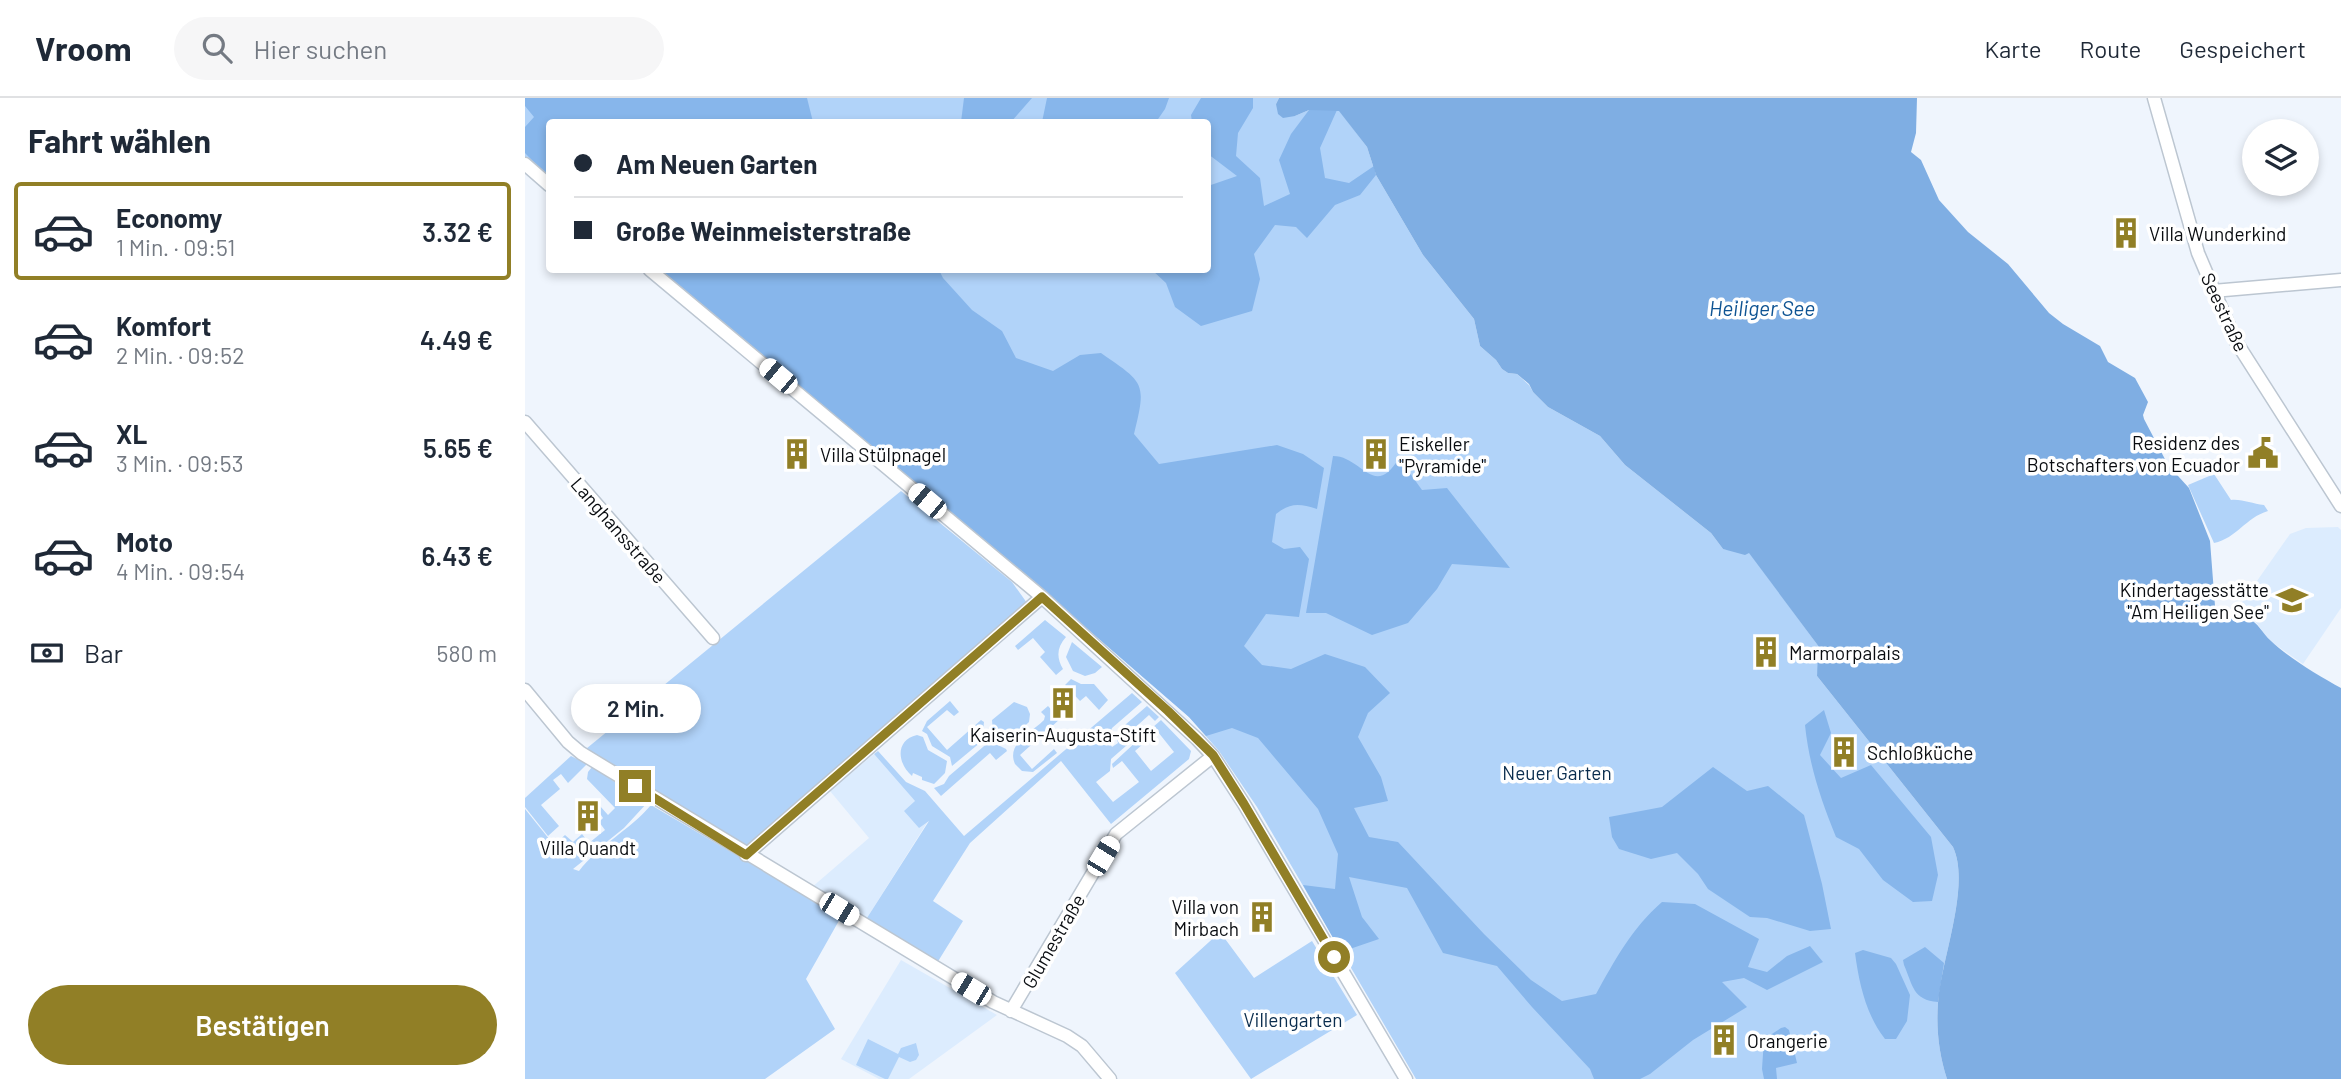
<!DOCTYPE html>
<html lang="de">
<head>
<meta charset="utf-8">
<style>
	:root { --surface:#fff; --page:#f6f6f7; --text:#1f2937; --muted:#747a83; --line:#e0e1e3; --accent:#917f26 }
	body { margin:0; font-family:Barlow,sans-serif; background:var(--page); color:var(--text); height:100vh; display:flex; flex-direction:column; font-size:26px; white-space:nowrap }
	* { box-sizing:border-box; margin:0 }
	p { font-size:23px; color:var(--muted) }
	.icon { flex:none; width:38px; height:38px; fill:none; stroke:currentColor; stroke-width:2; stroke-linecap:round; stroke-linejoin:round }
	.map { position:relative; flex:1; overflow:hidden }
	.panel { display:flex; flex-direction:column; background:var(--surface); width:525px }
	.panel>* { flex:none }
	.guide { position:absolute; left:21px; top:21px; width:665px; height:154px; border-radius:7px; box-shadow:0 4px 10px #0003; display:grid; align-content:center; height:154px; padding:0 28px; background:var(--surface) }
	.tools { position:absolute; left:1717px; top:21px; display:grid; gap:14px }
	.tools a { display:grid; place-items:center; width:77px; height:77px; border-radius:50%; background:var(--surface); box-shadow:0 4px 10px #0003; font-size:35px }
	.end { position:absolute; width:32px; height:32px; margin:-16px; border:9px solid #917f26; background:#fff; box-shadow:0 0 0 4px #fff }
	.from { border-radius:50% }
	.bubble { position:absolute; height:49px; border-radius:24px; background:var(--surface); box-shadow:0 4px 10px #0003; font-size:23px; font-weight:600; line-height:49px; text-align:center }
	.car { position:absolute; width:21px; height:42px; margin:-21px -10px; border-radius:9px; box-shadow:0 0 5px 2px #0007; background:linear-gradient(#fff 24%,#345 0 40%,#fff 0 76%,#345 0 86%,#fff 0) }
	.guide b { display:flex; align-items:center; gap:24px; height:66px; font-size:26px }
	.guide b+b { border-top:2px solid var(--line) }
	.guide i { width:18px; height:18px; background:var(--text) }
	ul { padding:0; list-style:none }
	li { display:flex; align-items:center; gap:21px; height:98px; margin:0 14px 10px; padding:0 14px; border:4px solid transparent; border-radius:7px }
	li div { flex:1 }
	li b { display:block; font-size:26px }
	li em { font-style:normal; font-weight:600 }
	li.active { border-color:var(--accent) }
	li>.icon { width:63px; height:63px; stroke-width:1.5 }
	h2 { padding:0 28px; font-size:32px; line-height:84px }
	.pay { display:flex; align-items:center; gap:18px; height:77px; padding:0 28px; font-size:26px }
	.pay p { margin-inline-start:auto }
	.cta { display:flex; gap:14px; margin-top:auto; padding:14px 28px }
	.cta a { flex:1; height:80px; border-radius:42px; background:var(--accent); color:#fff; font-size:28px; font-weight:600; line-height:80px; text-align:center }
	header { display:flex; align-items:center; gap:42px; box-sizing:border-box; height:98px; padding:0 35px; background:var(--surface); border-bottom:2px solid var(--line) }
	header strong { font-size:33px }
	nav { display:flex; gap:38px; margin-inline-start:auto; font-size:24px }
	.search { width:490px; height:63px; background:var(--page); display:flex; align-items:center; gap:18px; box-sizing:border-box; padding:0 24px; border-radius:38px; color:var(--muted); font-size:26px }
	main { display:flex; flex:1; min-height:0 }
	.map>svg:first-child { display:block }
	.built { fill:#dcecfe }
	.green { fill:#b1d3f9 }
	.forest { fill:#87b6eb }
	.water { fill:#7faee3 }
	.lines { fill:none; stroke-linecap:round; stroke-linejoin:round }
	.minor-casing { stroke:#bcc6d1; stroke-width:15 }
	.minor { stroke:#fff; stroke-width:12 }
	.route { stroke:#917f26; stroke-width:9 }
	.labels { text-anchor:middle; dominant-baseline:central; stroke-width:7; stroke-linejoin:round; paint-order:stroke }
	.poi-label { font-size:19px; fill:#090c10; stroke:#fff; text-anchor:start }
	.street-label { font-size:19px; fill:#090c10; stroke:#fff }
	.park-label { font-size:19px; fill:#092c4d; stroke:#fff }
	.water-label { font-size:21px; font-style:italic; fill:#0f5493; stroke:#fff }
</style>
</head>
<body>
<header>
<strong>Vroom</strong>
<div class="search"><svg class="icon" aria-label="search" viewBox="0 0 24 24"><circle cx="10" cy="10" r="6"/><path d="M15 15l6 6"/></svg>Hier suchen</div>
<nav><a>Karte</a><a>Route</a><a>Gespeichert</a></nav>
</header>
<main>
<section class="panel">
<h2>Fahrt wählen</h2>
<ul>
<li class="active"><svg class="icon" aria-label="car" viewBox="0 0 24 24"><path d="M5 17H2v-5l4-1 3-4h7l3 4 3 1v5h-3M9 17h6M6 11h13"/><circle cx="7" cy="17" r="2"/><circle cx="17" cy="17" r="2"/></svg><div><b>Economy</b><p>1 Min. · 09:51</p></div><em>3.32 €</em></li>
<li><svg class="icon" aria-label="car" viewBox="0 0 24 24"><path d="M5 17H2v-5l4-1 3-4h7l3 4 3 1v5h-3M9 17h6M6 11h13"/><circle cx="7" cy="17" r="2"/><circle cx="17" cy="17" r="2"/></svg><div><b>Komfort</b><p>2 Min. · 09:52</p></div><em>4.49 €</em></li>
<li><svg class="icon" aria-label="car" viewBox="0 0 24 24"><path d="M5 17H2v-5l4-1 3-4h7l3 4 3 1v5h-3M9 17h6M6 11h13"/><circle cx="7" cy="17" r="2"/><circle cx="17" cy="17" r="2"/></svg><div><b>XL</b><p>3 Min. · 09:53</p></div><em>5.65 €</em></li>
<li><svg class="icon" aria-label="car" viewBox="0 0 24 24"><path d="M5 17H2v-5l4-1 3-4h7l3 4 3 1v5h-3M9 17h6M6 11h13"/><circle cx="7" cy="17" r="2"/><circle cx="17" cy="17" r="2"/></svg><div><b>Moto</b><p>4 Min. · 09:54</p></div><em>6.43 €</em></li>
</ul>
<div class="pay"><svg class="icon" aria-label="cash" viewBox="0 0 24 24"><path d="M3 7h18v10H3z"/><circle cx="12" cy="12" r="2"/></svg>Bar<p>580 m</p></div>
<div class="cta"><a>Bestätigen</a></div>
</section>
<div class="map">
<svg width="1816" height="981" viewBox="0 0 1816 981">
	<rect width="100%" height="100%" fill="#eff5fd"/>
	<path class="built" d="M1813,429l3,3v78l-38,56 -33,-23 -15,-20 -18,2 -6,-5 59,-84 16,-6z
		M349,656l56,64 -65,103 -54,-33 58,-50 -39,-47z
		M376,862l96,55 -88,64h-30l-38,-20z"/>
	<path class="green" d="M0,0h754l-3,6 19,12 14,-6h30l28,37 9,28 47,80 51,64 6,27 16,14 6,9 6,4 9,1 12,11 4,7 15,15 52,29 25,29 86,68 12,16 26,3 73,99 -5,25 136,171c18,39 -12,112 -15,156 -2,26 1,51 9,76h-531l-159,-272 -38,-56 -30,-34 -143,-124 -388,-323h549v-148h-658l-6,50 -18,-14z
		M1689,376l17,26c12,-1 21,4 33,5l4,6c-23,7 -31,27 -54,32l-26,-58z
		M376,393l111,91 15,21 -282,244 -164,-94z
		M520,522l21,17c-9,10 -10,20 -3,32l-7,6 -16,-18 5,-5 -12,-14 -15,12 -3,-4z
		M547,544l30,25 -7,6 -10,3 -12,-5 -7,-14z
		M546,581l10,5h13l14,16 -9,10 -13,-14 -6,5 -15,-16z
		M607,595l10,9 -30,26 -4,12 4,7 6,-4 -2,-7 2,-5 29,-25 12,11 -4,4 -6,-6 -20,18 5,6 -23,20 -1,12 -14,11 17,20 26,-20 -17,-21 -9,7 -1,-4 26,-24 5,4 -8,7 16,20 23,-19 -16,-20 -12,9 -3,-5 18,-16 30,31 -2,8 -78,65 -50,-63 -91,82 -37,58 30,20 -26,42 -72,-42 64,-100 -10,7 -15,-17 11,-10 -41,-47 4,-3 28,31 19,9 39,45z
		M425,603l9,11 -5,4 -7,-6 -20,17 20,23 34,-30 3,2 -1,9 4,6 -35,29 -2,-9 -18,-11 -5,-12 -5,-3 5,-10z
		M489,604l13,5 3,7 -1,8 -17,16 -10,1 -9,-7 -1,-12z
		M523,608l12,13 -40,36 12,14 22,-20 3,4 -24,19 -11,-1 -7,-7c-9,-21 16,-31 29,-44l1,-4 -4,-4z
		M392,637l6,2 5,13 19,11 -2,12 -11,11 -12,-4v-3l-9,-4 -1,3c-15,-13 -17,-36 5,-41z
		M465,643l16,8 1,2 -11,9 -6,-7 -49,43 -7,-8 10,-4 5,-8z
		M46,658l16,8 -19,19 -7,-9 -8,6 7,9 -19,16 18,21 -11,10 -23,-29v-9z
		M67,669l55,36 -23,25 -51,41 6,2c20,-26 51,-41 72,-66l190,112 -35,62 29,50 -70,50h-240v-270l29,36 11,-10 8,7 9,-8 7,9 16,-13 -6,-8 4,-4 -6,-9 3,-3 8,9 7,-7 -28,-29 1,-7z
		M695,834l34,46 58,-37 45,74 -106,64 -76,-106z
		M343,941l30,15 3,-6 15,-5 3,12 -3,5 -6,2 -11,-5 -11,22h-3l-29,-14z"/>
	<path class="forest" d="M0,0h282l6,24h-264v56l-24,-25v-26l9,-10 -9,-11z
		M439,0h68l-21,24h-50z
		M522,0h122l-4,11 -9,13h-114z
		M676,0h52v10l-15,25 -2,23 24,22 4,28 26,-12 -11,-34 12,-26 18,-24h28l-17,38 5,30 24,5 25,-17 2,9 -16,20 -25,10 -28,33 -11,-11 -21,-2 -21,29 6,25 -8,32 -51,15 -26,-19 -9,-24 -14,-13h55l1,-84 29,-10 -29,-22 -1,-32h-15l-1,-7z
		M133,172h281l4,8 29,32 30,21 14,27 37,13 27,-16 21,-2c43,30 46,29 33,81l25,30 118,-19 26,9 21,14 -7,41c-17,-5 -26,-7 -41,5l-4,28 12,7 16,-2 9,12 -10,58 -33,-3 -22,32 18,19 29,4 34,-15 40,13 25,26 -22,20 -10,24 23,40 7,24 -34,7 15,29 29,5 86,92 47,46 31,21 34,-7c19,-34 36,-66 66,-92l33,2 64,35 -11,28 19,5 20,-16 23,-10 13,16 -56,28 -23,-12 -22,4 25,25 -54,33 -43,34 -10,5h-46l-4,-10 -58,-62 -35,-41 -54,-13 -36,-65 -58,-11 13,40 17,22 -38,13 -38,-67 32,4 3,-35 -20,-45 -60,-71 -26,-10 -26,8 -17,-19 -143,-124z
		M808,358c29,0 41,44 66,2l23,32 25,-2 63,80 -58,-4 -15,25 -29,34 -36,12 -46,-22h-20z
		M1299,612l7,23 -11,22 21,23 30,-13 60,72 7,38 -6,26 -19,1 -30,-22 -24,-31 -23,-12c-15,-37 -27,-72 -31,-112z
		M1188,669l34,24 21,-5 36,29 18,69 9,45 -21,2 -43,-13 -17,-1 -42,-28 -10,-15 -21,-21 -26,6 -32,-10 -7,-12 -3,-20 53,-10z
		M1400,849l19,16 -6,39c-25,-2 -25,-16 -34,-37l-1,-5z
		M1338,852l28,8 5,6 14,31 -3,26 -11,18h-11c-19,-24 -26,-56 -30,-86z
		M1260,929l4,3 8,33 -21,5 1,11h-13l-2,-10 2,-30 17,-11z"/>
	<path class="water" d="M754,0h638l-1,35 -5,19 10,8 18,40 29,32 40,32 41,49 14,11 37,22 8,16 27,16 13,24 -5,13 1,4 24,46 21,23 21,53 5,65 22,17 10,-5c12,5 15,15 24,23 18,17 48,35 70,47v391h-394c-8,-25 -11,-50 -9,-76 3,-44 33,-117 15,-156l-136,-171 1,-22 4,-3 -73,-98 -4,2 -22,-6 -12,-16 -86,-68 -25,-29 -52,-29 -15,-15 -4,-8 -12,-10 -9,-1 -6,-4 -6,-9 -16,-14 -6,-27 -51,-64 -47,-80 -9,-28 -28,-36 -30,-1 -14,6 -12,2 -5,-4 -2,-10z"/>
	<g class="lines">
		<defs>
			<path id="minor" d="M1629,0l44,155 37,87 106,166
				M0,66l24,21
				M125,172l392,327 155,142 16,17 31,48 162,275
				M1688,193l128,-11
				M0,324l188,216
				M0,592l43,52 13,11 412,249 74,34 15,10 28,33
				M221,757l296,-258
				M486,913l105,-177 97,-78"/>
		</defs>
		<use href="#minor" class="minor-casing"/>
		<use href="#minor" class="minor"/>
	</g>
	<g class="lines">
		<path class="route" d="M110,688l111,69 296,-258 126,114 45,44 31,49 90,153"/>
	</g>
	<defs>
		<symbol id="building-bare" viewBox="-9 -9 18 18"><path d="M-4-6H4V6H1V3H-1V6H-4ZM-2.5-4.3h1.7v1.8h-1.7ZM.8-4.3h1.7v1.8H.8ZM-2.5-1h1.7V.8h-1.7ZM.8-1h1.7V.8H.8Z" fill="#917f26" stroke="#fff" stroke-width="2.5" paint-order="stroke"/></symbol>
		<symbol id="civic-bare" viewBox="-9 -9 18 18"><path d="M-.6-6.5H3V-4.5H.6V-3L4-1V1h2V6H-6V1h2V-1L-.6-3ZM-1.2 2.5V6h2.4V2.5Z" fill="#917f26" stroke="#fff" stroke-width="2.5" paint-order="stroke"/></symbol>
		<symbol id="school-bare" viewBox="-9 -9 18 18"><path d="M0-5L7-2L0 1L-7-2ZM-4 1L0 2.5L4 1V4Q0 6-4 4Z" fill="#917f26" stroke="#fff" stroke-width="2.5" paint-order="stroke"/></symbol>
	</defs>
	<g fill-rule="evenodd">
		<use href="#building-bare" x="1579" y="113" width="44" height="44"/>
		<use href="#civic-bare" x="1716" y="333" width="44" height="44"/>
		<use href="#building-bare" x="250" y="334" width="44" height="44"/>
		<use href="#building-bare" x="829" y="334" width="44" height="44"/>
		<use href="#school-bare" x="1745" y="480" width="44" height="44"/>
		<use href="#building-bare" x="1219" y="532" width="44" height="44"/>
		<use href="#building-bare" x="516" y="583" width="44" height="44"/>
		<use href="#building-bare" x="1297" y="632" width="44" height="44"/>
		<use href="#building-bare" x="41" y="696" width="44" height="44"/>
		<use href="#building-bare" x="715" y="797" width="44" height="44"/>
		<use href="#building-bare" x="1177" y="920" width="44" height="44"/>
	</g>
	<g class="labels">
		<g class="poi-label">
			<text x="1624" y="135">Villa Wunderkind</text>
			<text x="1715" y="344" text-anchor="end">Residenz des<tspan x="1715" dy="22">Botschafters von Ecuador</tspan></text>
			<text x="874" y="345">Eiskeller<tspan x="874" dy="22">"Pyramide"</tspan></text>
			<text x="295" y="356">Villa Stülpnagel</text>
			<text x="1744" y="491" text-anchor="end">Kindertagesstätte<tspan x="1744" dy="22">"Am Heiligen See"</tspan></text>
			<text x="1264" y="554">Marmorpalais</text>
			<text x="538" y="636" text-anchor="middle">Kaiserin-Augusta-Stift</text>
			<text x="1342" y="654">Schloßküche</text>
			<text x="63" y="749" text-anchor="middle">Villa Quandt</text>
			<text x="714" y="808" text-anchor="end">Villa von<tspan x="714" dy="22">Mirbach</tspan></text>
			<text x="1222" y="942">Orangerie</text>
		</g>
		<g class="street-label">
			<text transform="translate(1700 214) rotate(65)">Seestraße</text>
			<text transform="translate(94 432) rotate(49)">Langhansstraße</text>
			<text transform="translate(528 843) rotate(-60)">Glumestraße</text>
		</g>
		<g class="park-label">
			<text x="1032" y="674">Neuer Garten</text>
			<text x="768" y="921">Villengarten</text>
		</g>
		<g class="water-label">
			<text x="1237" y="209">Heiliger See</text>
		</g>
	</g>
</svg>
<div class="tools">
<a><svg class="icon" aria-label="layers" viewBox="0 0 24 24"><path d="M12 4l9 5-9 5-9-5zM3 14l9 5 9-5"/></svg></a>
</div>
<i class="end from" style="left:809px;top:859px"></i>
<i class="end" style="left:110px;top:688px"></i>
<div class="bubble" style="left:46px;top:586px;width:130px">2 Min.</div>
<i class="car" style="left:253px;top:278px;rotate:310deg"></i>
<i class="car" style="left:402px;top:403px;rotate:310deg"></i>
<i class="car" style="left:578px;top:758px;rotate:31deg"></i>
<i class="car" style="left:314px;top:811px;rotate:121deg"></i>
<i class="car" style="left:446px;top:891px;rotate:301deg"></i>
<div class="guide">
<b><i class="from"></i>Am Neuen Garten</b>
<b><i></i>Große Weinmeisterstraße</b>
</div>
</div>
</main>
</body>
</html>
